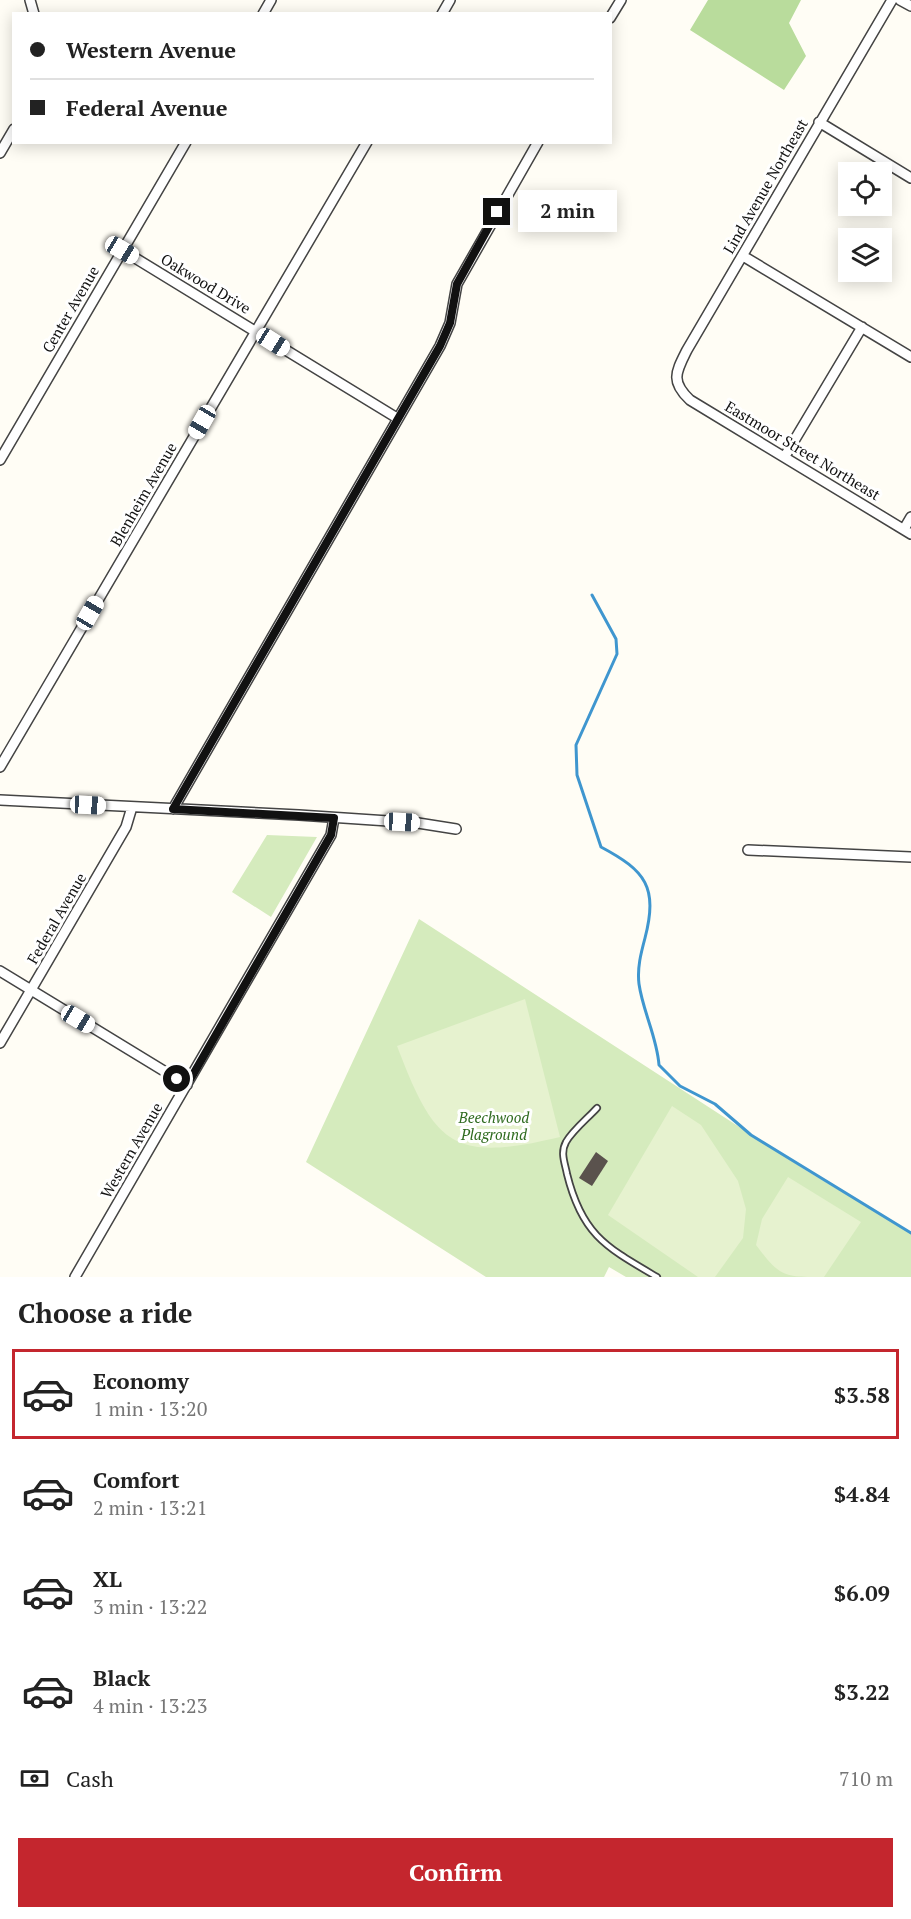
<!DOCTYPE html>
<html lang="en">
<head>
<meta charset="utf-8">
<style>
	:root { --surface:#fff; --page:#f2f2f2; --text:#222; --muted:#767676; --line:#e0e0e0; --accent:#c4262e }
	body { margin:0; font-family:"PT Serif",serif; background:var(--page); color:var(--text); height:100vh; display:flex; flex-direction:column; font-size:22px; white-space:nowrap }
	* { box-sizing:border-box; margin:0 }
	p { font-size:20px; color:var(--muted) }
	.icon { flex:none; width:33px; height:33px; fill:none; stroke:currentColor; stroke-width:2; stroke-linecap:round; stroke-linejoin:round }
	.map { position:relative; height:1277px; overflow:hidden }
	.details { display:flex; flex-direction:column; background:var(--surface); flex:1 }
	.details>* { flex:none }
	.banner { position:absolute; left:12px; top:12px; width:600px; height:132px; border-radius:0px; box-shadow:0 3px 15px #0003; display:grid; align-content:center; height:132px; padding:0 18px; background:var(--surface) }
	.controls { position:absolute; left:838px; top:162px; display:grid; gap:12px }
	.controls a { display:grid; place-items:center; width:54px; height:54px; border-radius:0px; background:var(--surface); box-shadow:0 3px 15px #0003; font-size:30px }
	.end { position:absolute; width:27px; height:27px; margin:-14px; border:8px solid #111; background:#fff; box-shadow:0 0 0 3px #fff }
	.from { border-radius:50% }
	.bubble { position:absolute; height:42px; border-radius:0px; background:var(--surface); box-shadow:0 3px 15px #0003; font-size:20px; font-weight:600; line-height:42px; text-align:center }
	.car { position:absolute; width:18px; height:36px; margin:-18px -9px; border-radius:8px; box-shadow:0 0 4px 2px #0007; background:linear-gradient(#fff 24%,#345 0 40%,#fff 0 76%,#345 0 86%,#fff 0) }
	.banner b { display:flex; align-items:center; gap:21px; height:57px; font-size:22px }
	.banner b+b { border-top:2px solid var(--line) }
	.banner i { width:15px; height:15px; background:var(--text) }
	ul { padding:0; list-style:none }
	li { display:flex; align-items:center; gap:18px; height:90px; margin:0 12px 9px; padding:0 6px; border:3px solid transparent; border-radius:0px }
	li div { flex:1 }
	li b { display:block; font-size:22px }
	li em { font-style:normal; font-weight:600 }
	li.selected { border-color:var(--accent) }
	li>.icon { width:54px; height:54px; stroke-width:1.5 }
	h2 { padding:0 18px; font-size:27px; line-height:72px }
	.pay { display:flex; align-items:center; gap:15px; height:66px; padding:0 18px; font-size:22px }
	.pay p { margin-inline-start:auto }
	.action { display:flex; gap:12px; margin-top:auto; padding:12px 18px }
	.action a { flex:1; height:69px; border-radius:0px; background:var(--accent); color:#fff; font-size:24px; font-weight:600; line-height:69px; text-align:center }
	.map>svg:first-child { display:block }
	.green { fill:#d5ebbd }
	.forest { fill:#b9dc9c }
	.pitch { fill:#e6f2cf }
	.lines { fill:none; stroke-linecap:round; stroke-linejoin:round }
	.stream { stroke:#3f96cf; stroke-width:3 }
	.building { fill:#5a524d }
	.service-casing { stroke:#444; stroke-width:8 }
	.minor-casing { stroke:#444; stroke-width:12 }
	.service { stroke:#fff; stroke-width:4.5 }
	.minor { stroke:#fff; stroke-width:9 }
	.route { stroke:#111; stroke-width:8 }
	.labels { text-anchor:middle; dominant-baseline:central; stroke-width:6; stroke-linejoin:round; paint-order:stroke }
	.street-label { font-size:15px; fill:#111; stroke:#fff }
	.park-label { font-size:15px; font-style:italic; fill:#2f6b1f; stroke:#fff }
</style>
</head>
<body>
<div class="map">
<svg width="911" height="1277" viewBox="0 0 911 1277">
	<rect width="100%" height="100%" fill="#fffdf5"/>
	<path class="green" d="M267,835l50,2 -46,80 -39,-25z
		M419,919l388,252 104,62v44h-285l-17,-10 -5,10h-118l-180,-115z"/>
	<path class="forest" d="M708,0h93l-12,23 17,33 -22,34 -94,-60z"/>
	<path class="pitch" d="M525,999l35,138c-108,26 -125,8 -163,-91z
		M672,1106l29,19 37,56 8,28 -3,29 -28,39h-17l-90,-62z
		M788,1177l73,45 -37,55c-41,0 -44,0 -68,-32l6,-26z"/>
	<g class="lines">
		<path class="stream" d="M592,595l24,44 1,15 -41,91 1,30 24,72c45,24 57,40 44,91 -4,15 -8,30 -6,46 4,28 18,53 20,81l21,21 35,18 36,31 160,98"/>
	</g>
	<path class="building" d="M596,1152l12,9 -16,25 -13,-8z"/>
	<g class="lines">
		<defs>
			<path id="service" d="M597,1108c-9,10 -24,22 -31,34 -6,11 -1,21 1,32 15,61 39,73 90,103"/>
			<path id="minor" d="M30,0l4,14
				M892,0l-205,350c-11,22 -17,31 3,50l221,134
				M900,0l11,6
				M263,14l8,-14
				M442,14l8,-14
				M610,18l11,-18
				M819,122l92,56
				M0,153l14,-24
				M122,250l275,168
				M743,256l168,101
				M785,456l77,-129
				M0,460l186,-318
				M904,529l7,-12
				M0,767l367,-625
				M0,800l299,15 119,8 38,6
				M173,809l267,-463 10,-23 7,-39 81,-142
				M748,850l163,7
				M0,971l187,114
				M0,1043l126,-216 6,-20
				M75,1277l256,-442 3,-17"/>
		</defs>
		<use href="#service" class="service-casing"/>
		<use href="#minor" class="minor-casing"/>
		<use href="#service" class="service"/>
		<use href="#minor" class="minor"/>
	</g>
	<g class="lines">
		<path class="route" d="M177,1079l10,6 144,-250 3,-17 -161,-9 267,-463 10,-23 7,-39 40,-72"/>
	</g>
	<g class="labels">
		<g class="street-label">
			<text transform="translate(765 186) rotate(-60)">Lind Avenue Northeast</text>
			<text transform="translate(206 283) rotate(31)">Oakwood Drive</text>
			<text transform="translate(70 309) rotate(-60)">Center Avenue</text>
			<text transform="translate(803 450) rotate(31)">Eastmoor Street Northeast</text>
			<text transform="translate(143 494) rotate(-60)">Blenheim Avenue</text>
			<text transform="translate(56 918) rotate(-60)">Federal Avenue</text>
			<text transform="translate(131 1150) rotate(-60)">Western Avenue</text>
		</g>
		<g class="park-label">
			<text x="494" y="1117">Beechwood<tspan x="494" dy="17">Plaground</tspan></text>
		</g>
	</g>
</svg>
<div class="controls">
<a><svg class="icon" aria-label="locate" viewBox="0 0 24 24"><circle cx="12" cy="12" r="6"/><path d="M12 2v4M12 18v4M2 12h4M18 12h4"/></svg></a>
<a><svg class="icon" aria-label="layers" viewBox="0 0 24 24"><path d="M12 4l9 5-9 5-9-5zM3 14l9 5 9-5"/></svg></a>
</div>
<i class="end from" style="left:177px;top:1079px"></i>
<i class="end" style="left:497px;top:212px"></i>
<div class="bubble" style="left:518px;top:190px;width:99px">2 min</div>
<i class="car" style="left:122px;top:250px;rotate:121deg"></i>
<i class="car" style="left:273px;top:342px;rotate:122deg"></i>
<i class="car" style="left:202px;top:422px;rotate:210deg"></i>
<i class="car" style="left:90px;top:613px;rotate:30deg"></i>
<i class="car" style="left:88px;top:805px;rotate:93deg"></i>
<i class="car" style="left:402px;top:822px;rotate:93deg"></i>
<i class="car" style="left:78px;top:1019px;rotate:121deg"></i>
<div class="banner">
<b><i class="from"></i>Western Avenue</b>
<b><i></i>Federal Avenue</b>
</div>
</div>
<section class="details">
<h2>Choose a ride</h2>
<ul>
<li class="selected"><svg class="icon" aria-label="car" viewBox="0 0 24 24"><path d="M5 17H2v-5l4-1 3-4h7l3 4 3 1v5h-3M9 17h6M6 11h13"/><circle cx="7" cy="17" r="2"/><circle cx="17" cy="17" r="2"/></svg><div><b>Economy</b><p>1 min · 13:20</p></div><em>$3.58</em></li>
<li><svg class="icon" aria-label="car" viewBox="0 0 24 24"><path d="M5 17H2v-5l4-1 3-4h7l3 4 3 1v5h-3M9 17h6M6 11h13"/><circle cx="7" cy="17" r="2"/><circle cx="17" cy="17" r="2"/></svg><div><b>Comfort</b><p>2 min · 13:21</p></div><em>$4.84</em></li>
<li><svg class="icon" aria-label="car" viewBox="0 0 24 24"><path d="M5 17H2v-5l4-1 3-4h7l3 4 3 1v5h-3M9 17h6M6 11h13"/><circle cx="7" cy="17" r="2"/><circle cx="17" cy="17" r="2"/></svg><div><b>XL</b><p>3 min · 13:22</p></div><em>$6.09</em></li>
<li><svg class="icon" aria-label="car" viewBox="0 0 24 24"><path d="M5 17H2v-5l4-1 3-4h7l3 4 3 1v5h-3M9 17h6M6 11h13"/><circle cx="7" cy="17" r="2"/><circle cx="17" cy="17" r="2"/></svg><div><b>Black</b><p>4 min · 13:23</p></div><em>$3.22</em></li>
</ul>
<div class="pay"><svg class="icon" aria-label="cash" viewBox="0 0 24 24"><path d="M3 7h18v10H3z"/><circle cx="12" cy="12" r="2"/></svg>Cash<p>710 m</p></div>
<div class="action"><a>Confirm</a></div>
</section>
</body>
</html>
